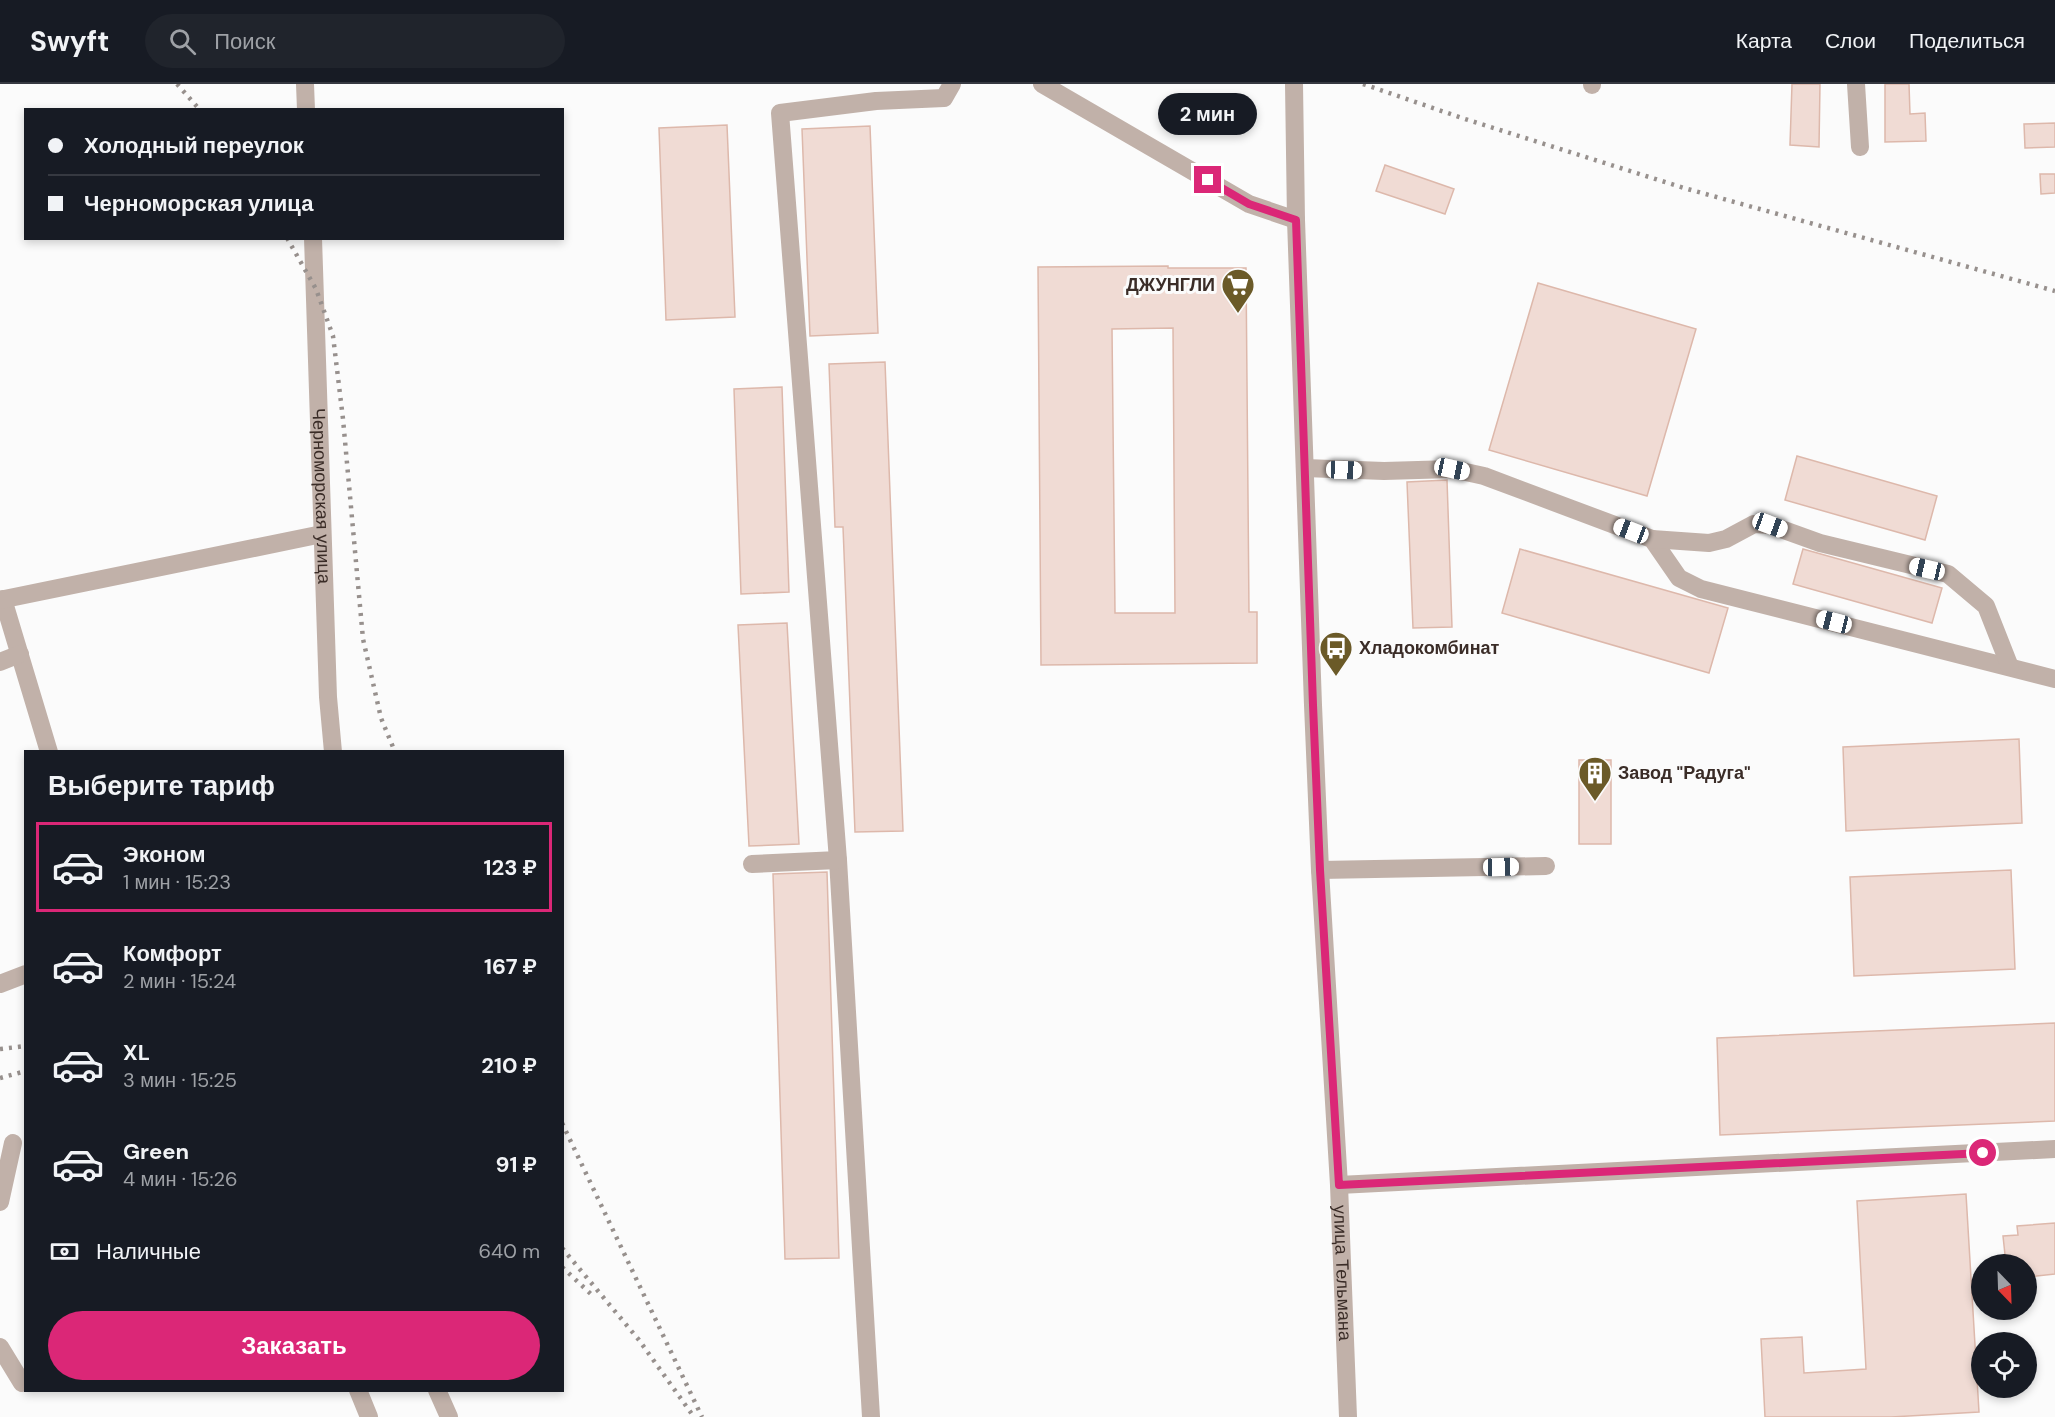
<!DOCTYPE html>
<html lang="ru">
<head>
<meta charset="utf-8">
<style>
	:root { --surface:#171b24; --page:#20242c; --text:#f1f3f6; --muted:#9ea1a6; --line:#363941; --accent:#db2777 }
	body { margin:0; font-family:"DM Sans",sans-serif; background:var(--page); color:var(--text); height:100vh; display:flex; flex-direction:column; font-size:22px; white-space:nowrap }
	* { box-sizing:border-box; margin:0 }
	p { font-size:20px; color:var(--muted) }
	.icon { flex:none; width:33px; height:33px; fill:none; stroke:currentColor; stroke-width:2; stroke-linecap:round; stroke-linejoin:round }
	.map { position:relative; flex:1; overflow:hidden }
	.side { position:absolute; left:24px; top:666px; width:540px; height:642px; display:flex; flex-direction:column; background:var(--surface); border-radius:0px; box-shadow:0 3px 9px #0003 }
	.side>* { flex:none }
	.banner { position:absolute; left:24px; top:24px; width:540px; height:132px; border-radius:0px; box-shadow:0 3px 9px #0003; display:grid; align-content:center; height:132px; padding:0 24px; background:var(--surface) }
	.needle { width:39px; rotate:157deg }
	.buttons { position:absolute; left:1971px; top:1170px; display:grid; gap:12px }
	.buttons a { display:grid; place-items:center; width:66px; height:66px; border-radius:50%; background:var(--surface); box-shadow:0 3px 9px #0003; font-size:30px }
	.end { position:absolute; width:27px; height:27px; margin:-14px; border:8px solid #db2777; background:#fff; box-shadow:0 0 0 3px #fff }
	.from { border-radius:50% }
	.bubble { position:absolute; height:42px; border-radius:21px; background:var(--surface); box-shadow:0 3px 9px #0003; font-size:20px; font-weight:700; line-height:42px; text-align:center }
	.car { position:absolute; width:18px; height:36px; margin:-18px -9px; border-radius:8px; box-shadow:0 0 4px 2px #0007; background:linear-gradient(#fff 24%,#345 0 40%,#fff 0 76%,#345 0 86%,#fff 0) }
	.banner b { display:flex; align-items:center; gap:21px; height:57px; font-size:22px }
	.banner b+b { border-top:2px solid var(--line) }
	.banner i { width:15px; height:15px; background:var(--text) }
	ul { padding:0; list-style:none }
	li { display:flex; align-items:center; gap:18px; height:90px; margin:0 12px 9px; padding:0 12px; border:3px solid transparent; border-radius:0px }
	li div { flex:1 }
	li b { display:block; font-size:22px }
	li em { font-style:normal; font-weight:700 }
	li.current { border-color:var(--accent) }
	li>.icon { width:54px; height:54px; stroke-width:1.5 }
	h2 { padding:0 24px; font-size:27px; line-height:72px }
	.pay { display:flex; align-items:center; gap:15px; height:66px; padding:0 24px; font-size:22px }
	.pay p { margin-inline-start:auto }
	.primary-button { display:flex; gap:12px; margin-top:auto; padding:12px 24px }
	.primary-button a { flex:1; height:69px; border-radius:36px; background:var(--accent); color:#fff; font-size:24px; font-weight:700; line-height:69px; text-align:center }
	header { display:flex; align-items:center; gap:36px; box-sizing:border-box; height:84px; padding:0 30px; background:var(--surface); border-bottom:2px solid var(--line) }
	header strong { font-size:28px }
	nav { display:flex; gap:33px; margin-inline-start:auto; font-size:21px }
	.search { width:420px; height:54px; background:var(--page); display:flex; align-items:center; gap:15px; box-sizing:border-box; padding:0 21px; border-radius:33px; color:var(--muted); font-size:22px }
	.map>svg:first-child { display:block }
	.building { fill:#f0dbd4; stroke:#ddb8ab; stroke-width:1.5; fill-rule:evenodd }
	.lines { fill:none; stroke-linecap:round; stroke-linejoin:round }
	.minor { stroke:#c1b1a9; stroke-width:18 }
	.rail { stroke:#97908d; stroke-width:4.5; stroke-dasharray:3 6; stroke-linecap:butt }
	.route { stroke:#db2777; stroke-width:8 }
	.labels { text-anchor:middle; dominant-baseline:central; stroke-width:6; stroke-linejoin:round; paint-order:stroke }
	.poi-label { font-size:18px; font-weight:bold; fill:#3a2c27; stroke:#fbfbfb; text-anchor:start }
	.street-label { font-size:18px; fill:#3a2c27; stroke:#fbfbfb }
</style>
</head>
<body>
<header>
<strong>Swyft</strong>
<div class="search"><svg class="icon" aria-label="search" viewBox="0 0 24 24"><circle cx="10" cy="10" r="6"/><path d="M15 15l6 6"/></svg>Поиск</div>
<nav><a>Карта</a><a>Слои</a><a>Поделиться</a></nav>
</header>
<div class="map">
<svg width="2055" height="1333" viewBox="0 0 2055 1333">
	<rect width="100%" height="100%" fill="#fbfbfb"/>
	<path class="building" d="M1792,0h28l-1,63 -29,-2z
		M1885,0h24l1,30 15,-1 1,28 -41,1z
		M2055,39v24l-30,1 -1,-24z
		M727,41l8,192 -69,3 -7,-192z
		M870,42l8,207 -68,3 -8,-207z
		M1385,81l69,24 -9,25 -69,-23z
		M2040,90h15v19l-14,1z
		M1168,182v2h78l3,344h8v51l-216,2 -3,-398zM1173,244l2,285h-60l-3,-284z
		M1538,199l158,46 -49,167 -158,-46z
		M885,278l18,469 -48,1 -12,-305h-8l-6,-163z
		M782,303l7,205 -48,2 -7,-205z
		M1797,372l140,40 -12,44 -140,-40z
		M1447,396l5,147 -39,1 -6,-146z
		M1520,465l208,59 -19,65 -207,-60z
		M1803,465l139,39 -10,35 -139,-39z
		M787,539l12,221 -50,2 -11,-221z
		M2019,655l3,84 -176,8 -3,-84z
		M1579,676h32v84h-32z
		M2011,786l4,99 -161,7 -4,-99z
		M827,788l12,386 -54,1 -12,-385z
		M2055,939v98l-335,14 -3,-97z
		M1966,1110l13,218 -88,5h-126l-4,-78 41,-2 2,36 62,-4 -9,-168z
		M2055,1139v51l-29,3v-13h-20l-3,-28 15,-1 -1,-9z"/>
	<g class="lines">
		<g class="minor">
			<path d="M305,0l1,26"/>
			<path d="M1042,0l207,120 47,16"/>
			<path id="s1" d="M1294,0l2,136 17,485 7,165 19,315 9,232"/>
			<path d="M1592,0v1"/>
			<path d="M1856,0l4,63"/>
			<path id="s2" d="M313,154l15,459 5,55"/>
			<path d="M1305,384l79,3 68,-2 32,7 168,63 27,39 22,11 354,90"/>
			<path d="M1652,455l57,4 17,-4 28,-15 16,1 50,18 128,31 38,32 24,61"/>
			<path d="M3,515l46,153"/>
			<path d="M0,516l322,-66"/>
			<path d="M0,578l20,-8"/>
			<path d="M838,776l33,557"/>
			<path d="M752,780l86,-4 -58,-747 96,-12 68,-3 8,-14"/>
			<path d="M1320,786l226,-4"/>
			<path d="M0,900l26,-10"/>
			<path d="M1339,1101l716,-36"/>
			<path d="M0,1118l13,-59"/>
			<path d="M0,1263l22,36 4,-2"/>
			<path d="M358,1306l11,27"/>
			<path d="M437,1306l12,27"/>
		</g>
		<path class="rail" d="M177,0l23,26
			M1363,0l102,35 219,69 371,103
			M287,154l29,51 17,47 10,83 20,220 18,79 14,34
			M0,965l26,-3
			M0,994l26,-7
			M562,1039l140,294
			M562,1164l77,92 55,77
			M562,1183l31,29"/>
	</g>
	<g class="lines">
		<path class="route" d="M1208,96l41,24 47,16 17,485 7,165 19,315 644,-32"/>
	</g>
	<defs>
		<symbol id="supermarket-pin" viewBox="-11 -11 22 30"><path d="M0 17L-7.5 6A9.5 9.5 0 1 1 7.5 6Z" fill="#6b5a28" stroke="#fbfbfb"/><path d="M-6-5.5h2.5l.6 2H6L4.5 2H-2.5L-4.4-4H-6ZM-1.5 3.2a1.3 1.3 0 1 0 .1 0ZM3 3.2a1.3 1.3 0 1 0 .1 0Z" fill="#fff"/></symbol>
		<symbol id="bus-pin" viewBox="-11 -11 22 30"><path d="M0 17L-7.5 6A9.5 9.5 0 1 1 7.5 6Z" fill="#6b5a28" stroke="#fbfbfb"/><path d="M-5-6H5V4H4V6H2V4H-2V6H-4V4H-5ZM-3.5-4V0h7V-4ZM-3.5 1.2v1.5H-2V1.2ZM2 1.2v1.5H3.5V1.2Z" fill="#fff"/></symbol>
		<symbol id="building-pin" viewBox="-11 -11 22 30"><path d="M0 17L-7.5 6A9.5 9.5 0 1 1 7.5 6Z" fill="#6b5a28" stroke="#fbfbfb"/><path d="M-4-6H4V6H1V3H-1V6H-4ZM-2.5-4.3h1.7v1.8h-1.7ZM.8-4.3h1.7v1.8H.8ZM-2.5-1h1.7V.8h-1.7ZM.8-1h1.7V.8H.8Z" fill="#fff"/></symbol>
	</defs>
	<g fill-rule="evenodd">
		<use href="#supermarket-pin" x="1219" y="182" width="38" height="52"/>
		<use href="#bus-pin" x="1317" y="545" width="38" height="52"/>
		<use href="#building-pin" x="1576" y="670" width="38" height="52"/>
	</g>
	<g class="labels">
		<g class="poi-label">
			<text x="1215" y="201" text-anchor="end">ДЖУНГЛИ</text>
			<text x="1359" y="564">Хладокомбинат</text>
			<text x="1618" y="689">Завод "Радуга"</text>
		</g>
		<g class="street-label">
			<text stroke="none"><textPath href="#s2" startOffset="258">Черноморская улица</textPath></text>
			<text stroke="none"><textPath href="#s1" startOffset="1190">улица Тельмана</textPath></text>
		</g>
	</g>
</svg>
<div class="buttons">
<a><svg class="needle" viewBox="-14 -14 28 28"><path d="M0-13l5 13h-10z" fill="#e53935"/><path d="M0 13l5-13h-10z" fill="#9ea1a6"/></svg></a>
<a><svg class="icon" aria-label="locate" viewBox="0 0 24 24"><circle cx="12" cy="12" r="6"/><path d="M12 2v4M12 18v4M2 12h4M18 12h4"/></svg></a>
</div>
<i class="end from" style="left:1983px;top:1069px"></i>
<i class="end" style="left:1208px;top:96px"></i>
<div class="bubble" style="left:1158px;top:9px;width:99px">2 мин</div>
<i class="car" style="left:1452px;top:385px;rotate:102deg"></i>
<i class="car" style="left:1344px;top:386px;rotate:92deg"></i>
<i class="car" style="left:1770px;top:441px;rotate:110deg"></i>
<i class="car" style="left:1631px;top:447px;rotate:291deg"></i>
<i class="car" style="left:1927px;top:485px;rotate:283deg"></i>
<i class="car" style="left:1834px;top:538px;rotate:284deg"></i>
<i class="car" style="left:1501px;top:783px;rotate:89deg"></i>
<div class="banner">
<b><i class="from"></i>Холодный переулок</b>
<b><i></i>Черноморская улица</b>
</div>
<section class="side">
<h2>Выберите тариф</h2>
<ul>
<li class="current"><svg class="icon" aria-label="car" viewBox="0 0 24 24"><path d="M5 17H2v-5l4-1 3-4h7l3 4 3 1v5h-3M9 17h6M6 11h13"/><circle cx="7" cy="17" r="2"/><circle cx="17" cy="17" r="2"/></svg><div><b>Эконом</b><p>1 мин · 15:23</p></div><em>123 ₽</em></li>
<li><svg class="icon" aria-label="car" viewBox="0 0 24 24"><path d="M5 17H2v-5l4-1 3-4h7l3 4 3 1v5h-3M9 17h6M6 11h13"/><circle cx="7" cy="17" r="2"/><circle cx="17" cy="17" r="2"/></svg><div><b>Комфорт</b><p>2 мин · 15:24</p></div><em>167 ₽</em></li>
<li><svg class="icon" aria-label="car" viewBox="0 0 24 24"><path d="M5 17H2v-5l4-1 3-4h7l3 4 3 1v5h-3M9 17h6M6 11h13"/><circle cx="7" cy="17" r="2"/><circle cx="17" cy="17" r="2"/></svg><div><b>XL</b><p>3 мин · 15:25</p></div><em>210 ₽</em></li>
<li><svg class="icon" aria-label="car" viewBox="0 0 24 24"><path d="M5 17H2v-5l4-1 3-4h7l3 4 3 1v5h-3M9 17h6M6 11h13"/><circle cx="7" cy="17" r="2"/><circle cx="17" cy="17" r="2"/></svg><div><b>Green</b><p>4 мин · 15:26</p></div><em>91 ₽</em></li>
</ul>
<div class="pay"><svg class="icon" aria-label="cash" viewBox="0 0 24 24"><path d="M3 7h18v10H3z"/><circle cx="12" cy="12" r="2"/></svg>Наличные<p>640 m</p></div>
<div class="primary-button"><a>Заказать</a></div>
</section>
</div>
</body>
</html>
